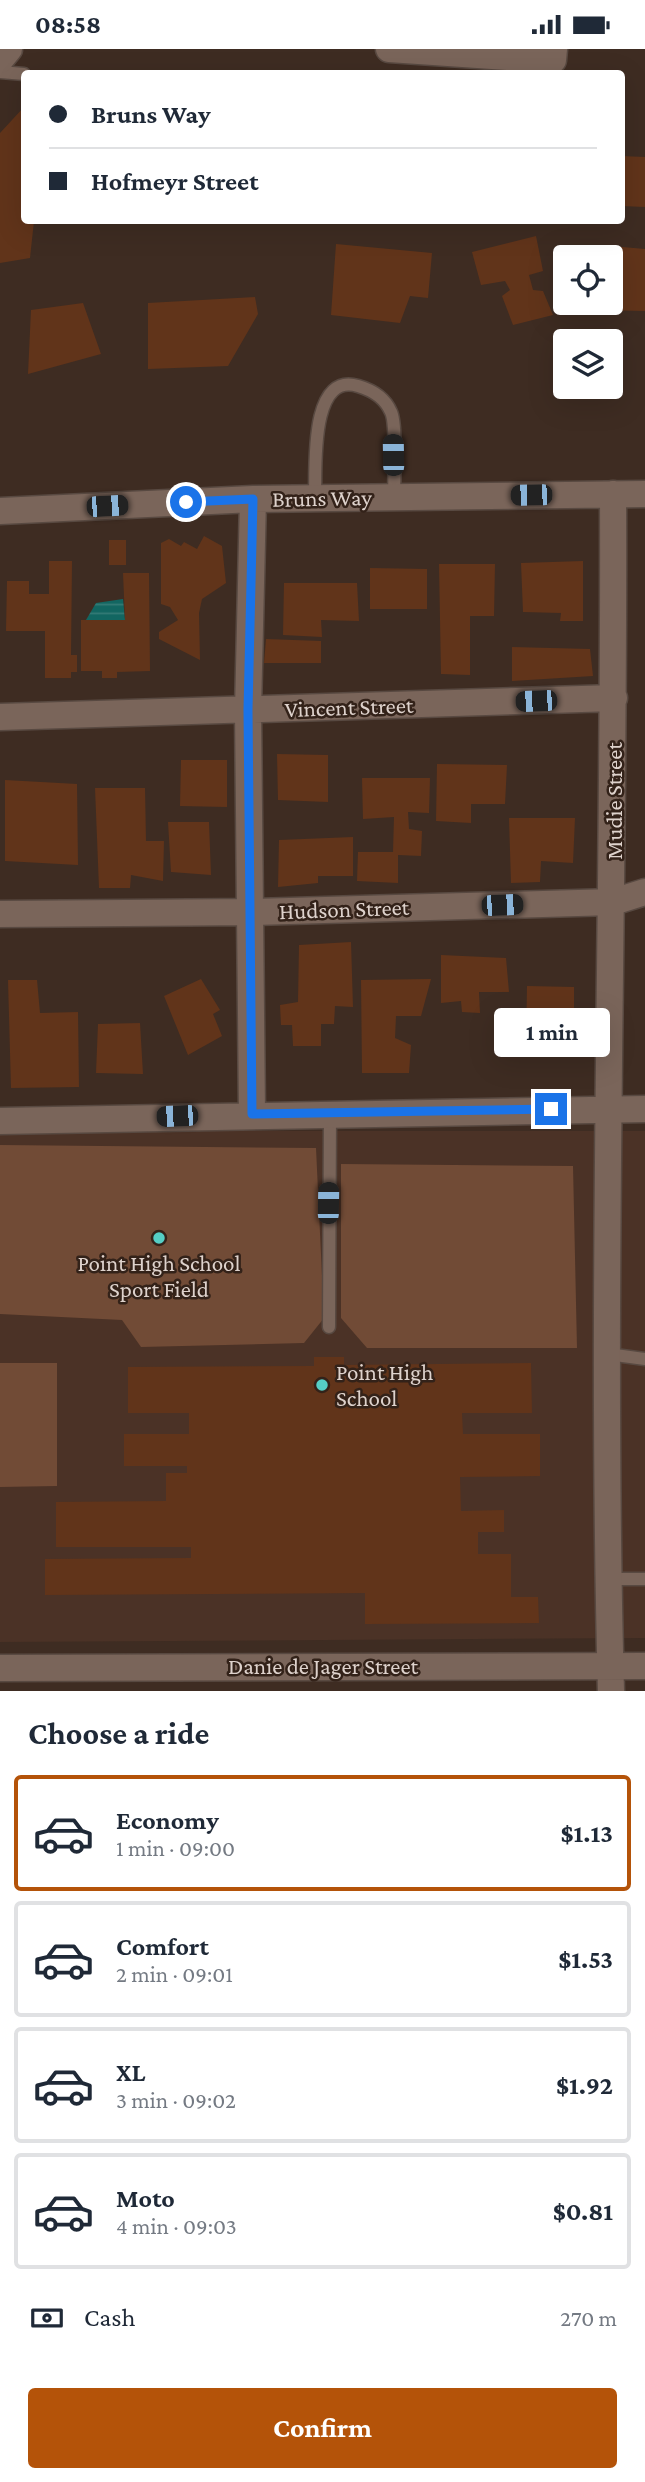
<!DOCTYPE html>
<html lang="en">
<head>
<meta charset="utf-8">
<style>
	:root { --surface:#fff; --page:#f6f6f7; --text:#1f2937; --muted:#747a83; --line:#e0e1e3; --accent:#b45309 }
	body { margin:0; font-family:"Crimson Pro",serif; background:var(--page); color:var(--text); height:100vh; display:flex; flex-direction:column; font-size:26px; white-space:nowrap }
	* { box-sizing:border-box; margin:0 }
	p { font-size:23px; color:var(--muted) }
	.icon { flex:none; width:38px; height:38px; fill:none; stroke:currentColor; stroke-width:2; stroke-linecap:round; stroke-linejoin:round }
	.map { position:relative; height:1642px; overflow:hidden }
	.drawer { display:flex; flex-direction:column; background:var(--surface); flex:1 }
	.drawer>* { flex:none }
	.top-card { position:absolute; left:21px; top:21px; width:604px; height:154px; border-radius:7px; box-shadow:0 7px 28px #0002; display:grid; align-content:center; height:154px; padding:0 28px; background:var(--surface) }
	.tools { position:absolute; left:553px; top:196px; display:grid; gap:14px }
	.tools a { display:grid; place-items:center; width:70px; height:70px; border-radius:7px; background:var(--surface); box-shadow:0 7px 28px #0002; font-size:35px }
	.end { position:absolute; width:32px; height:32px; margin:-16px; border:9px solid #1a73e8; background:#fff; box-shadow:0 0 0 4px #fff }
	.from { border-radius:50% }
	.bubble { position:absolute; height:49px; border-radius:7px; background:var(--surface); box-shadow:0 7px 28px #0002; font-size:23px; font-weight:700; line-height:49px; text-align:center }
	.car { position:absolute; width:21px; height:42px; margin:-21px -10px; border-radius:9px; box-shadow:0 0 5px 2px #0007; background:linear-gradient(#222 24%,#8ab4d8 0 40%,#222 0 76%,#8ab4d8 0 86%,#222 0) }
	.top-card b { display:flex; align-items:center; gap:24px; height:66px; font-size:26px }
	.top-card b+b { border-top:2px solid var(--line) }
	.top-card i { width:18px; height:18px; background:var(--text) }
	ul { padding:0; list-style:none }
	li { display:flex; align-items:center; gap:21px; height:116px; margin:0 14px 10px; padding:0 14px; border:4px solid var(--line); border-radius:7px }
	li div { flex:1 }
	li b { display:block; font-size:26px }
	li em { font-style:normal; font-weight:700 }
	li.active { border-color:var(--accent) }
	li>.icon { width:63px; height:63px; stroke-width:1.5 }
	h2 { padding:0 28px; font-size:32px; line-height:84px }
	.pay { display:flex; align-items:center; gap:18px; height:77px; padding:0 28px; font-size:26px }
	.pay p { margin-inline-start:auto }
	.primary-button { display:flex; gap:14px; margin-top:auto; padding:14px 28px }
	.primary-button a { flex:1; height:80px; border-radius:7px; background:var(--accent); color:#fff; font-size:28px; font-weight:700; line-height:80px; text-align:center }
	.status { display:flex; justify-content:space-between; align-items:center; height:49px; padding:0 35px; background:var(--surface); direction:ltr }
	.status svg { height:19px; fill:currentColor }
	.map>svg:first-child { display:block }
	.built { fill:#4b3226 }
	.grass { fill:#714b36 }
	.water { fill:url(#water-rules) }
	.building { fill:#61341a }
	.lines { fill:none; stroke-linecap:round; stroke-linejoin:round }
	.service-casing { stroke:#584941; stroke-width:15 }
	.minor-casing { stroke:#584941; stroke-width:29 }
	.service { stroke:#7a655a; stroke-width:12 }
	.minor { stroke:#7a655a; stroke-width:26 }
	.route { stroke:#1a73e8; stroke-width:9 }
	.poi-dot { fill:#55cec5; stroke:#332219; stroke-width:2.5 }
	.labels { text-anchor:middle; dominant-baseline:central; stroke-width:5; stroke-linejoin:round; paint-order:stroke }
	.street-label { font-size:23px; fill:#ded2cc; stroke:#332219 }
	.poi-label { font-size:23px; fill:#ded2cc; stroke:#332219 }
</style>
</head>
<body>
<div class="status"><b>08:58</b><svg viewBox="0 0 49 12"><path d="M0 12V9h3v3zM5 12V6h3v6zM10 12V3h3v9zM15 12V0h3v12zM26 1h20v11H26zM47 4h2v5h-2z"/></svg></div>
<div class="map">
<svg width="645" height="1642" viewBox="0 0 645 1642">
	<defs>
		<pattern id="water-rules" width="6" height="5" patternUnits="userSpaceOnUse" patternTransform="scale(1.75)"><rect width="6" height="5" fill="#126661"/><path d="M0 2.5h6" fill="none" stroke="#347b76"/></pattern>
	</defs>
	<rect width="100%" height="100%" fill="#3e2c22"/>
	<path class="built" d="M0,1082h645v507l-645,4z"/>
	<path class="grass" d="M0,1096l316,3 8,170 -20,25 -163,4 -19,-27 -122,-6z
		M341,1115l232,2 4,182h-210l-26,-30z
		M0,1314h57v123l-57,1z"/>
	<path class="water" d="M123,550l2,21h-39l10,-17z"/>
	<path class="building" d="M24,58v114h10l-4,37 -30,5v-130z
		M621,107l24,1v50l-24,-1z
		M536,187l7,35 -14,4 4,15 10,1 10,24 -40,10 -11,-29 8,-6 -5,-9 -24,4 -9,-33z
		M336,195l96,9 -4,45 -18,-2 -10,27 -69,-8z
		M600,196l45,4v62l-48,-1v-7h14v-46h-12z
		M255,248l3,17 -30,52 -80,3v-66z
		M83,254l18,51 -73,20 3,-64z
		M204,487l18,10 4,37 -24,16 -3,14 1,47 -41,-21v-7l19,-12 -8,-13 -9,-3v-61l8,-4 12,7 3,-4 13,7z
		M109,491h17v25h-17z
		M49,512h23l-1,94h6v17h-6v6h-26v-47h-39l1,-50h22v13h20z
		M583,512v60h-23l1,-8 -38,-1 -2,-49z
		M439,515h56l-1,52h-24v59l-29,-1z
		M370,519l57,1v40h-57z
		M123,524h26l1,98 -33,1v6h-15v-7h-21v-51h44z
		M284,534h73l2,38 -38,-1 1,17 -39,-2z
		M266,590l55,2v22h-57z
		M512,598l78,2 3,27 -81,5z
		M277,705l51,1v47l-50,-2z
		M181,711h46v47l-47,-1z
		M437,715l70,1 -2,39h-34v19l-35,-2z
		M362,729h68l-1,35 -21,-1 1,17 13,2 -1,25 -23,-1v28l-41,-2 1,-29h35l1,-35 -31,2z
		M5,731l72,4 1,81 -73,-4z
		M95,739h50l1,53h18l-1,40 -32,-6 -1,13h-31z
		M509,769h66l-2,45 -32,-2 -1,21 -29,1z
		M168,773h41l2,53 -40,-3z
		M353,788v39h-35v7l-40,4 1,-47z
		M351,893l2,65 -18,-1 -1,18h-13v22h-28l-1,-21h-11l-1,-20 18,-3 1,-57z
		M441,906l65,3 3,34h-30l1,21 -18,-1 -1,-11 -20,2z
		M201,930l19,31 -7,4 9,22 -34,19 -24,-59z
		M431,930l-10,37h-25l-1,22 16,7 -2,28h-47l-1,-93z
		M8,931h29l3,33 38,-1 1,75 -68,1z
		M527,937l47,1v62l-48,-4z
		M140,974l3,51 -47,-1 2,-49z
		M314,1308h30v8l187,-2 1,50h-70l1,21h77v42l-80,1 1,34 43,-1v22h-26v22h33v43h27l1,26 -174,1v-31l-320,2v-36l146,-1v-11h-135v-45l110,-1v-28h21v-7h-63v-32h65v-21h-61v-46l186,-1z"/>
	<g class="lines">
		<defs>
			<path id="service" d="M0,23l24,2
				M315,449c1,-28 -6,-127 43,-112 14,4 27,12 33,26 6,12 3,68 3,85
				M329,1278l1,-214
				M608,1305l37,5
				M609,1530h36"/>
			<path id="minor" d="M389,0l164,11 1,-11
				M0,11l9,-11
				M0,462l253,-12 392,-5
				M0,668l614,-19
				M0,865l251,-2 362,-10 32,-10
				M252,1065l-4,-404 5,-211
				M0,1072l645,-12
				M0,1619l645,-2
				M611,1642c-11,-399 4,-798 2,-1197"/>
		</defs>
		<use href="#service" class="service-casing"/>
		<use href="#minor" class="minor-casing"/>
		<use href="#service" class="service"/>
		<use href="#minor" class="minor"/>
	</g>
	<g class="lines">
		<path class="route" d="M186,453l67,-3 -5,211 4,404 299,-5"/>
	</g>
	<g class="poi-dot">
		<circle cx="159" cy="1189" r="7"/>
		<circle cx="322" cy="1336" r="7"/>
	</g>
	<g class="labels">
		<g class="street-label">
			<text transform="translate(322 449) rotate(-1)">Bruns Way</text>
			<text transform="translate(349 658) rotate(-2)">Vincent Street</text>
			<text transform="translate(614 752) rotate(-90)">Mudie Street</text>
			<text transform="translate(344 860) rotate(-2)">Hudson Street</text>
			<text x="323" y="1617">Danie de Jager Street</text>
		</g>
		<g class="poi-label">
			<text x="159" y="1214">Point High School<tspan x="159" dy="26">Sport Field</tspan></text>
			<text x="336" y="1323" text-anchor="start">Point High<tspan x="336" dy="26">School</tspan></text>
		</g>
	</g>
</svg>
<div class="tools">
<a><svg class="icon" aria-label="locate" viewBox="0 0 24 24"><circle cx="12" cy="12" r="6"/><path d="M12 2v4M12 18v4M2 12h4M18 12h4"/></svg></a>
<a><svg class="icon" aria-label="layers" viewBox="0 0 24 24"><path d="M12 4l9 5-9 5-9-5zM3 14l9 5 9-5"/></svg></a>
</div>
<i class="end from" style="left:186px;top:453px"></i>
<i class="end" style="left:551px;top:1060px"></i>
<div class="bubble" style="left:494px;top:959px;width:116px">1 min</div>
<i class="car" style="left:393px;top:406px;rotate:359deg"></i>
<i class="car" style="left:531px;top:446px;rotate:269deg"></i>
<i class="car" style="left:107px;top:457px;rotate:87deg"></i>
<i class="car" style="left:536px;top:652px;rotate:268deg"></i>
<i class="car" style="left:502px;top:856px;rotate:88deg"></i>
<i class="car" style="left:177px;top:1067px;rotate:268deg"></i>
<i class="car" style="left:328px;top:1154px;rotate:1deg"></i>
<div class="top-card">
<b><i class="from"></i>Bruns Way</b>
<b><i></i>Hofmeyr Street</b>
</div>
</div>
<section class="drawer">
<h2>Choose a ride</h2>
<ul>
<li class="active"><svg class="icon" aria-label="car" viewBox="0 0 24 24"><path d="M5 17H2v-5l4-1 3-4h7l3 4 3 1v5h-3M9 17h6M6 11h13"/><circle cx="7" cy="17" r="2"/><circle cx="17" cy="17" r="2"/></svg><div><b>Economy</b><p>1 min · 09:00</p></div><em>$1.13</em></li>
<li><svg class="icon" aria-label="car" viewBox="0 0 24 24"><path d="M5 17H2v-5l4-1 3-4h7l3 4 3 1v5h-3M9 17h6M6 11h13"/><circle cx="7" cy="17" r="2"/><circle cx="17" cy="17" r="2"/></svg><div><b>Comfort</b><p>2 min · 09:01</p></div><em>$1.53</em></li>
<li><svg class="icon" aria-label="car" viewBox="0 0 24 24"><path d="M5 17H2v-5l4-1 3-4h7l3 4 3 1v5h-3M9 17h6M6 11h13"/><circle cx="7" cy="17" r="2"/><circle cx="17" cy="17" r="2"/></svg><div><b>XL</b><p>3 min · 09:02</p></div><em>$1.92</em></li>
<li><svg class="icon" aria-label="car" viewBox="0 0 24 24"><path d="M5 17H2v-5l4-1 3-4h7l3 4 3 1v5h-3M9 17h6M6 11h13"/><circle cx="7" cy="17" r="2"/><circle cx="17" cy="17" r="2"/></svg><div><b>Moto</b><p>4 min · 09:03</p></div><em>$0.81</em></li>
</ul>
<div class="pay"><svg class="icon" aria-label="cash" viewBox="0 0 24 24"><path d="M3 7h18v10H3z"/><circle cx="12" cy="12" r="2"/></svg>Cash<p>270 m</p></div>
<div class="primary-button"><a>Confirm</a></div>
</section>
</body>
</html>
